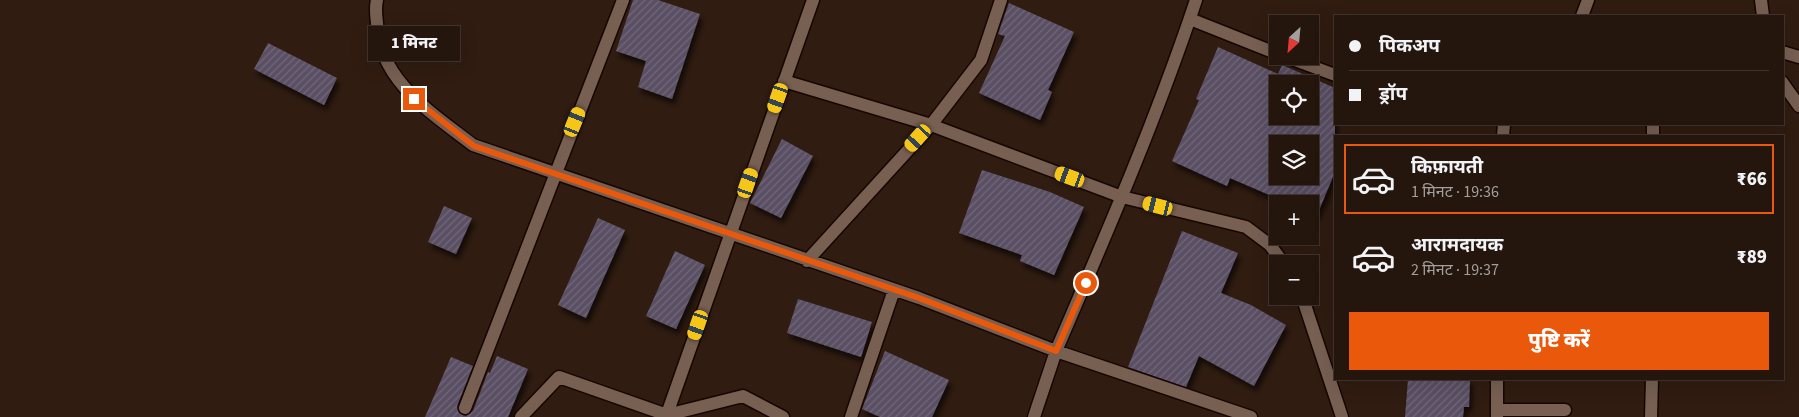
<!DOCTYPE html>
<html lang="hi">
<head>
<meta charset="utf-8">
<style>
	:root { --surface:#24150d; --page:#2c1e16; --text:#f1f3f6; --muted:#a39f9d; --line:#41342e; --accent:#ea580c }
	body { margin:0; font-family:"Source Sans 3","Noto Sans Devanagari",sans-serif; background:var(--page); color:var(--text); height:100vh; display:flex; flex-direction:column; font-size:19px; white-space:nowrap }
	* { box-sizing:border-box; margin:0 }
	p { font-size:16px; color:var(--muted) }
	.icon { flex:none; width:28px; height:28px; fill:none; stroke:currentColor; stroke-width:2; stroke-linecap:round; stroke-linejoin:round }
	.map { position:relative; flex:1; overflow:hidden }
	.panel { position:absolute; left:1334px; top:135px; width:450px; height:245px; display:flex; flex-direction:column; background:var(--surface); border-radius:0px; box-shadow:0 5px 20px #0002,0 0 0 1px var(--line) }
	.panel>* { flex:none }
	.hud { position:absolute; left:1334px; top:15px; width:450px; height:110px; border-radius:0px; box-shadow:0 5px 20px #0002,0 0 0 1px var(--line); display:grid; align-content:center; height:110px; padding:0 15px; background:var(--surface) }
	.needle { width:32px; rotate:206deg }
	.buttons { position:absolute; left:1269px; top:15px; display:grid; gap:10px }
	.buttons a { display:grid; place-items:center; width:50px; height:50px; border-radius:0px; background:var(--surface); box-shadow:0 5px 20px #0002,0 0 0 1px var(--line); font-size:25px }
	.end { position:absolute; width:22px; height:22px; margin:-11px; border:6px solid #ea580c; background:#fff; box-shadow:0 0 0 2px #fff }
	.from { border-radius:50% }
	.bubble { position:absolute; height:35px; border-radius:0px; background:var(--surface); box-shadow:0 5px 20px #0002,0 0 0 1px var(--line); font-size:16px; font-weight:800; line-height:35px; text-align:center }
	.car { position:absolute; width:15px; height:30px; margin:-15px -8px; border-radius:6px; box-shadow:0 0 4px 1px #0007; background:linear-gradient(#f5c518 24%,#345 0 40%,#f5c518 0 76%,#345 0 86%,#f5c518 0) }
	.hud b { display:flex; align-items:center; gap:18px; height:48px; font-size:19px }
	.hud b+b { border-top:1px solid var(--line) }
	.hud i { width:12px; height:12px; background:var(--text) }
	ul { padding:9px 0 0; list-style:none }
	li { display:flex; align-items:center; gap:15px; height:70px; margin:0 10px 8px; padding:0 5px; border:2px solid transparent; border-radius:0px }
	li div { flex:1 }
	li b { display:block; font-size:19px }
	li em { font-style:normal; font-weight:800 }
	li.active { border-color:var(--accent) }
	li>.icon { width:45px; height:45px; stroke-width:1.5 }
	.button { display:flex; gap:10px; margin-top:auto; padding:10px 15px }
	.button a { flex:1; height:58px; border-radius:0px; background:var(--accent); color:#fff; font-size:20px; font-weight:800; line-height:58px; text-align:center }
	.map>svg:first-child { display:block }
	.building { fill:url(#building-hatch); fill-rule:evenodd; filter:url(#shadow) }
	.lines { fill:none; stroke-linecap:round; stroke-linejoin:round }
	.minor-casing { stroke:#170601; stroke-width:15 }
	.minor { stroke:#775f52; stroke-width:12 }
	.route { stroke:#ea580c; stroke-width:6 }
</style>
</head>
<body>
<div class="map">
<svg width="1799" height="417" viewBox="0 0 1799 417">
	<defs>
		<pattern id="building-hatch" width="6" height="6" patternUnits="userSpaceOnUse" patternTransform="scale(1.25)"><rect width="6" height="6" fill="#5a4f64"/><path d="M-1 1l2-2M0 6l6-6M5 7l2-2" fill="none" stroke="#72687a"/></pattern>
		<filter id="shadow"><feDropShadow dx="3" dy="5.5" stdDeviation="2.5" flood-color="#0009"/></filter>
	</defs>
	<rect width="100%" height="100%" fill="#301c11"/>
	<path class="building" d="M633,0h25l42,14 -28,85 -34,-12 8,-26 -30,-10z
		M1009,3l65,29 -26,58 4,2 -12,28 -61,-27 26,-57 -7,-2z
		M268,43l69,35 -13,27 -70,-36z
		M1218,47l60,27 4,-9 53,23v84l-18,43 -7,-3v-8h-20l-60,-26 -3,8 -55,-25 27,-61 -3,-1zM1278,84h32v32h-32zM1278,144h32v32h-32z
		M782,139l31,17 -32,62 -31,-15z
		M982,170l68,22 34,15 -30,68 -34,-14 2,-6 -63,-22z
		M444,206l28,12 -16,36 -28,-12z
		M598,218l27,12 -39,88 -28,-13z
		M1182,231l56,22 -17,40 30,12 35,20 -32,61 -55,-30 -13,31 -58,-20z
		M675,251l30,14 -29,64 -30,-13z
		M798,299l74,23 -11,35 -74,-24z
		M885,351l64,29 -17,37h-52l-18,-8z
		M497,356l31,13 -20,48h-83l26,-60 22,9 -16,40 2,7 7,3 7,-5 15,-39 2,1z
		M1408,379h62l-1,28h-5l-1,10h-58z"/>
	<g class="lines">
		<defs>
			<path id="minor" d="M377,0c-2,8 -1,15 0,23 2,58 55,90 96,122l446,153 137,53 -22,66
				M1196,0c-40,120 -90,235 -140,351l195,66
				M1761,0l2,16
				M1582,16l6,-16
				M1190,19l88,35
				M1782,52l17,5
				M1284,56l51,19
				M784,81l147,44 191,72 124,30 24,18 14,19
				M1782,82l17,24
				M1503,136l1,-12
				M1653,136v-12
				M807,261l124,-136 50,-65 20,-60
				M1302,296l40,121
				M465,408l158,-408
				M1497,410h68
				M521,417l38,-40 108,38 76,-19 40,21
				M666,417l147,-417
				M851,417l43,-127
				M1497,417v-38
				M1651,417l1,-38"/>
		</defs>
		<use href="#minor" class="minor-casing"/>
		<use href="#minor" class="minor"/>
	</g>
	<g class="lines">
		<path class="route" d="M414,99l60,47 445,152 137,53 30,-68"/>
	</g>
</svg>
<div class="buttons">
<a><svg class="needle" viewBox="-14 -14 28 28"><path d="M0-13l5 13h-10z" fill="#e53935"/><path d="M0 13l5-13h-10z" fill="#a39f9d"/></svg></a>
<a><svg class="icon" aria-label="locate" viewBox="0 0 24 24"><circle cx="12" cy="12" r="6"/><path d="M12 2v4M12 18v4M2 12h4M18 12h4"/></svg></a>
<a><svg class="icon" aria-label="layers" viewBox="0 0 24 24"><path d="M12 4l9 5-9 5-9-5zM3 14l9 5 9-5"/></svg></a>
<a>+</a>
<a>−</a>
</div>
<i class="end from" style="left:1086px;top:283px"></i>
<i class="end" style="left:414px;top:99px"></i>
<div class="bubble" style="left:368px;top:26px;width:92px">1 मिनट</div>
<i class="car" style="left:778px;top:98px;rotate:199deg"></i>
<i class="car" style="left:575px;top:122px;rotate:22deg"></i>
<i class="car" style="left:918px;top:138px;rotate:222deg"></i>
<i class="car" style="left:1070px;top:177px;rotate:290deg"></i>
<i class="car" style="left:748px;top:183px;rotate:19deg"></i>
<i class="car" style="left:1158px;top:206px;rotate:284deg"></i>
<i class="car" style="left:698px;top:325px;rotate:199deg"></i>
<div class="hud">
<b><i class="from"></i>पिकअप</b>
<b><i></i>ड्रॉप</b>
</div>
<section class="panel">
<ul>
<li class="active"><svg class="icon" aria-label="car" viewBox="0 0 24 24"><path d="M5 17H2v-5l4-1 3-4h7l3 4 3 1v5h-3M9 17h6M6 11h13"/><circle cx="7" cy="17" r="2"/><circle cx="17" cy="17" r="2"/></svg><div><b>किफ़ायती</b><p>1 मिनट · 19:36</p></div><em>₹66</em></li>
<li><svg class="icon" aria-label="car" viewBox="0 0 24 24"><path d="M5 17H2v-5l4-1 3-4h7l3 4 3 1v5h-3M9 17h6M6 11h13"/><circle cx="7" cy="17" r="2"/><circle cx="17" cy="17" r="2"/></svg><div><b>आरामदायक</b><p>2 मिनट · 19:37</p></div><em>₹89</em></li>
</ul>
<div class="button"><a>पुष्टि करें</a></div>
</section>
</div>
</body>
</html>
